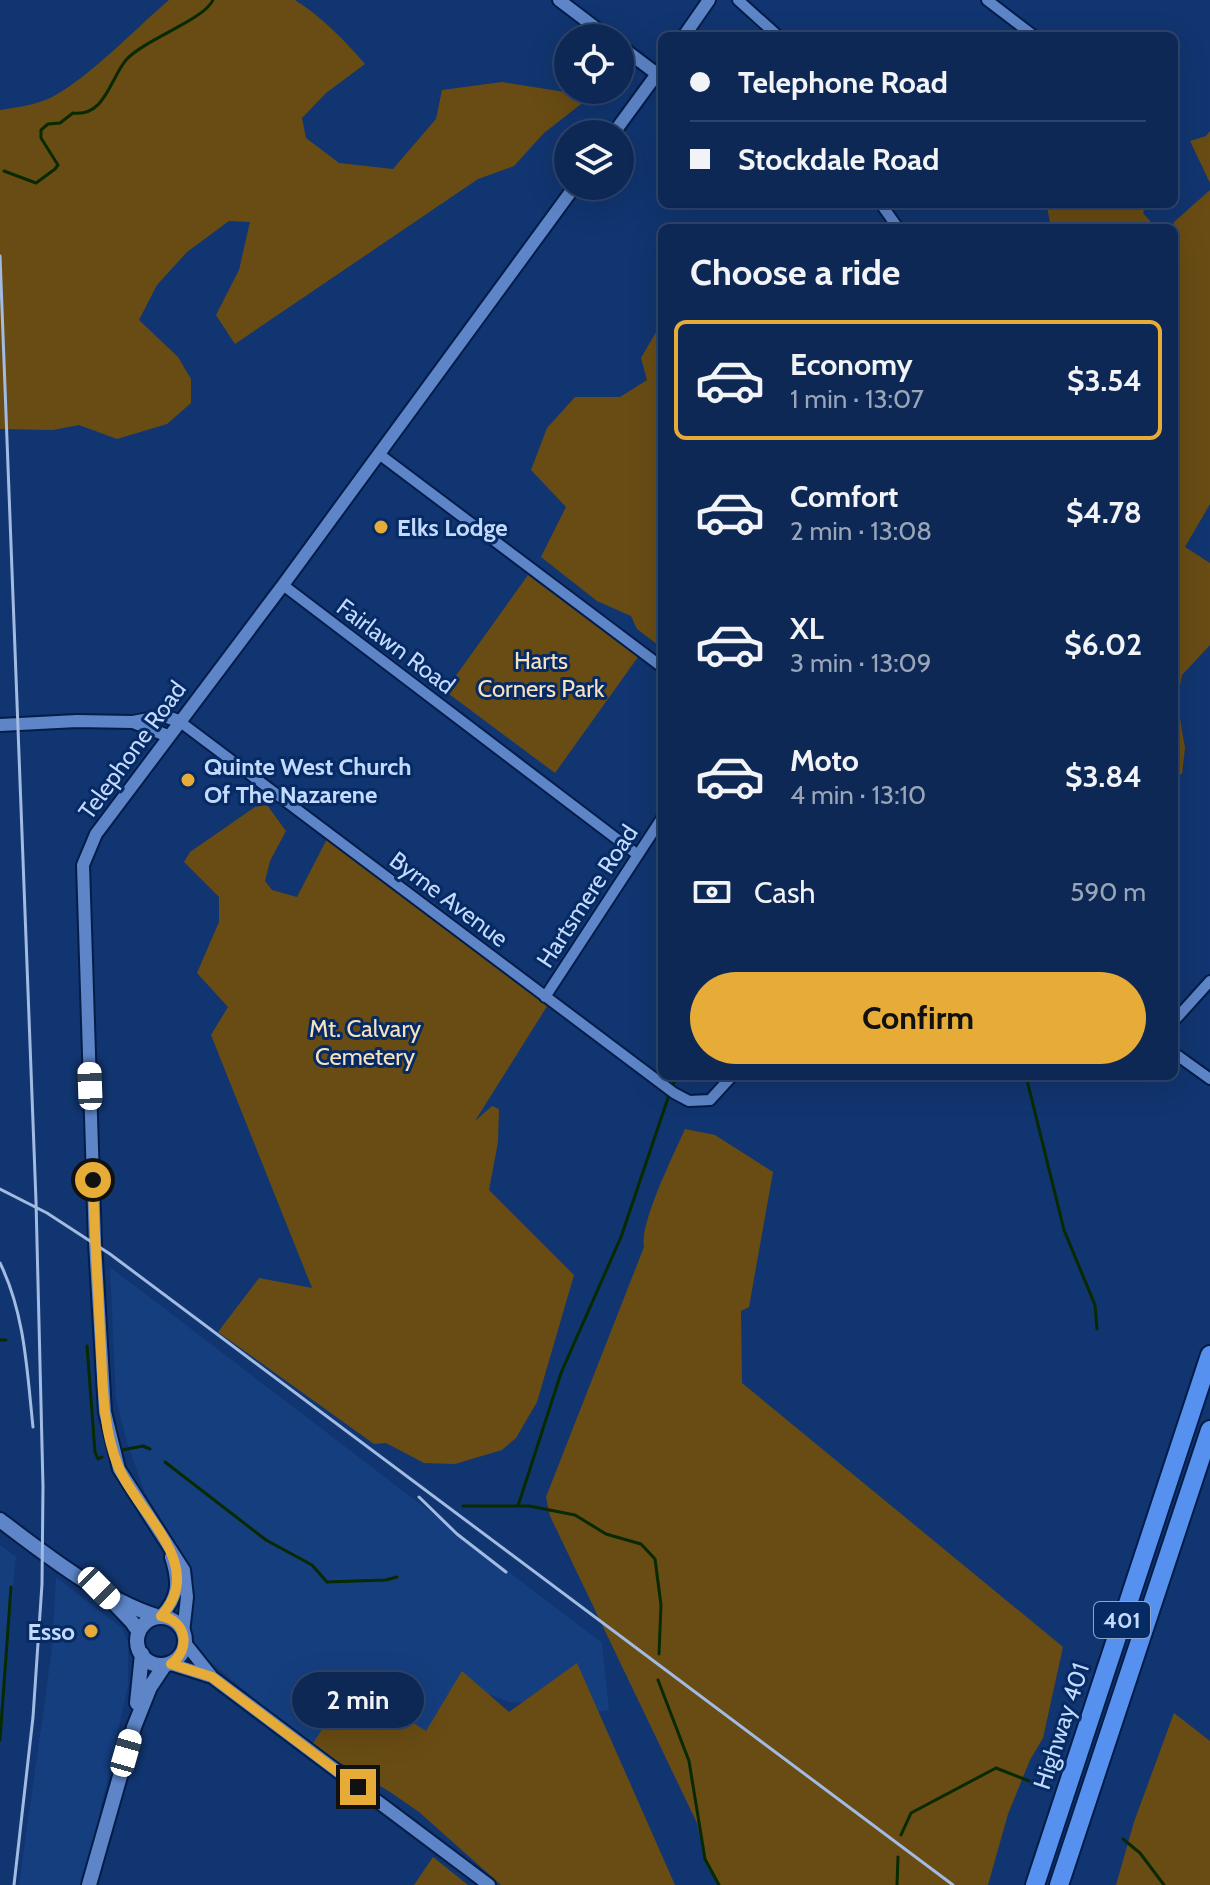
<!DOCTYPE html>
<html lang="en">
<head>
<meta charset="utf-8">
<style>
	:root { --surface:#0d2854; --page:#1b345e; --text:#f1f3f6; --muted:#9aa6b8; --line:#2d446b; --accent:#e7ac37 }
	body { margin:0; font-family:Cabin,sans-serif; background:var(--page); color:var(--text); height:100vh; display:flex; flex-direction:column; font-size:30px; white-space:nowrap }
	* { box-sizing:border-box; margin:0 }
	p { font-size:26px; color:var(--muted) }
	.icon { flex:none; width:44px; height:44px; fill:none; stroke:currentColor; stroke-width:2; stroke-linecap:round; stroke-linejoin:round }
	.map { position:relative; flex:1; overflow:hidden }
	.panel { position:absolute; left:658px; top:224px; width:520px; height:856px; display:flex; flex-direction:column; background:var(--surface); border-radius:12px; box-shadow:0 8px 32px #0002,0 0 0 2px var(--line) }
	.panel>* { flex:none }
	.banner { position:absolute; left:658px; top:32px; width:520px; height:176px; border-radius:12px; box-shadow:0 8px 32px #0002,0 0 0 2px var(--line); display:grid; align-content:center; height:176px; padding:0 32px; background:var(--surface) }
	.buttons { position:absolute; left:554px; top:24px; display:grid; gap:16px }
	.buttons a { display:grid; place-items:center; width:80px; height:80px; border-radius:50%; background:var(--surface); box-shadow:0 8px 32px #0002,0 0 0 2px var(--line); font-size:40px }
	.end { position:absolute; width:36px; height:36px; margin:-18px; border:10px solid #e7ac37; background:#111; box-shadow:0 0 0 4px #111 }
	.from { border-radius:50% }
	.bubble { position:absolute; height:56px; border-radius:28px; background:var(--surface); box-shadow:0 8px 32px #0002,0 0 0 2px var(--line); font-size:26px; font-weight:700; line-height:56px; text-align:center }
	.car { position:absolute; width:24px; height:48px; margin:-24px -12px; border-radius:10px; box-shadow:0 0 6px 2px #0007; background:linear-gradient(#fff 24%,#345 0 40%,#fff 0 76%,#345 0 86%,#fff 0) }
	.banner b { display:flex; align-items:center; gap:28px; height:76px; font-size:30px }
	.banner b+b { border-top:2px solid var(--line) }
	.banner i { width:20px; height:20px; background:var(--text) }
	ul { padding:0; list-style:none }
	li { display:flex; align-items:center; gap:24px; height:120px; margin:0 16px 12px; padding:0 16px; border:4px solid transparent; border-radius:12px }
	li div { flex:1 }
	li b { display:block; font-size:30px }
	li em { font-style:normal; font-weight:700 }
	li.on { border-color:var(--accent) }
	li>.icon { width:72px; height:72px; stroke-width:1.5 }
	h2 { padding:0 32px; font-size:36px; line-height:96px }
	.pay { display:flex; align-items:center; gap:20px; height:88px; padding:0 32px; font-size:30px }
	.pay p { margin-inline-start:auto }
	.button { display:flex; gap:16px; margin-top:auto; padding:16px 32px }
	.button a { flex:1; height:92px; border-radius:48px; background:var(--accent); color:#111; font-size:32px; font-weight:700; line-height:92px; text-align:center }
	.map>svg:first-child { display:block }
	.built { fill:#153e7f }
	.green { fill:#694c14 }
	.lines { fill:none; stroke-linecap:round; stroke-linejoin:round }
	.stream { stroke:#082a01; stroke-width:3 }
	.minor-casing { stroke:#031d48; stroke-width:14 }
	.tertiary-casing { stroke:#031d48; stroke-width:16 }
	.secondary-casing { stroke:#031d48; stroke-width:18 }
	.motorway-casing { stroke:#031d48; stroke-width:22 }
	.minor { stroke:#5d85c7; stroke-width:10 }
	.tertiary { stroke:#5d85c7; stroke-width:12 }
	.secondary { stroke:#5d85c7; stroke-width:14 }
	.motorway { stroke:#5791ef; stroke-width:18 }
	.rail { stroke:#a2bbe2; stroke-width:3 }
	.route { stroke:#e7ac37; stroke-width:10 }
	.poi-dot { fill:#e7ac37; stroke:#062a64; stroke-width:3 }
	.labels { text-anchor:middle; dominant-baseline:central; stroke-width:6; stroke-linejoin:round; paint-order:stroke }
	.shield { fill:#062a64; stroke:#8ba5cf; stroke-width:2 }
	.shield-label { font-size:22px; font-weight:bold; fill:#c4dafd }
	.poi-label { font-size:24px; font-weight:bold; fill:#c4dafd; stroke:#062a64; text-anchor:start }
	.street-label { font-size:24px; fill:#c4dafd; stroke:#062a64 }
	.park-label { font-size:24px; fill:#f6e1be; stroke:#062a64 }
</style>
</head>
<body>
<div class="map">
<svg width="1210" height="1885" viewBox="0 0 1210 1885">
	<rect width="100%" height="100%" fill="#113570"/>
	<path class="built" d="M110,1267l492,376 7,67 -62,9 -25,-17h-13l-36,-14 -46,43 -116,15 -111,-93 -13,-20 6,-59 -48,-81 -18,-51 -11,-42z
		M0,1545l16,12 -16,154z
		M56,1577l66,51 6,14v44l-44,199h-65l33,-236z"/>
	<path class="green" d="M169,0h126c26,16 50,41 70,64l-39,29 -24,25 4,20 33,25 54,6 43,-50 6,-29 60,-8 63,10 34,-2 -55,43 -30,33 -36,13 -243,165 -19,-29 23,-45 11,-48 -21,-1 -42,31 -30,33 -18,35 39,37 13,22v24l-24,21 -50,15 -38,-14 -26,5 -53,-1v-319c18,-3 38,-5 54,-14 38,-21 81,-67 115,-96z
		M1210,131v52l-20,-42 16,-5z
		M1210,190v314l-25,43 25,16v82l-28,30 -5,26 8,47 -3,26 -8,2v-548h-2l2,-6z
		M1041,204h106l-4,9 13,15h-105l-4,-21z
		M662,322v326l-25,-19 -6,-13 -34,-15 -56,-44 25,-50 -35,-37 16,-42 28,-31h45l27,-17 -6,-22z
		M528,575l110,82 -83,116 -110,-82z
		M267,805l19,26 -16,30 -5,20 7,9 25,7 31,-60 223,163 -76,121 17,-15 7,3 -1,33 -9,48 85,85 -37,127 -21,36 -14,12 -47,14 -31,-1 -38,-20 -12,1 -156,-112 41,-54 53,10 -101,-253 17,-28 -31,-34 22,-51v-25l-35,-35 6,-10 65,-45z
		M685,1129l30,6 58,37 -24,135 -8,4 1,72 321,264 -20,91 -13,22 -22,54 -20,71h-269l-14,-26 -8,-36 -147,-307 -4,-19 98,-250c-5,-23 30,-93 41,-118z
		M577,1663l98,222h-174l-82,-73 -32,-22 -76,-44 42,-62 73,47 36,-60 47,41z
		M1174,1713l36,28v144h-94l18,-63z
		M433,1857l35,28h-54z"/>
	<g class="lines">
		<path class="stream" d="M4,171l32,12 19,-14 3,-4 -17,-27v-8l7,-6 12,-1 13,-10c32,4 37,-34 53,-53 19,-21 78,-40 87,-60
			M1026,1076l38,154 31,75 2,24
			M672,1088l4,-12
			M0,1340h6
			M87,1346l8,106 3,7 4,-2
			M122,1450l21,-4 7,3
			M165,1462l101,78 46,25 15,17 59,-2 11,-3
			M463,1506h66l46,9 31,19 35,10 14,15 6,46 -2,49
			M518,1506l43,-133 60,-136 48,-142
			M658,1680l31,81 16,98 14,26
			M0,1740l11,-153
			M901,1835l10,-22 85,-45 33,13
			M1123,1839l17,14 24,32
			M897,1885l1,-28"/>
		<defs>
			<path id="minor" d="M738,0l40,36
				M987,0l47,36
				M881,204l17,24
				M379,454l283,213
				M283,585l355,270
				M179,721l495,372 15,8 21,-1 22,-24
				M545,997l117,-179
				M1174,1021l36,-40
				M1174,1053l36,26"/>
			<path id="tertiary" d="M559,0l50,38
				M684,36l25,-36
				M620,46l37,28
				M613,134l49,-67
				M133,722l35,14
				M0,725l77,-4 56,1 31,-6 15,5
				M161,1616c18,-19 18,-34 10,-59
				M183,1633l4,-36 -3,-27 -65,-101 -14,-57 -10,-169 -12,-378 13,-31 187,-249 292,-399
				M185,1643l27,34 277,208
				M171,1664l38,12"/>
			<path id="secondary" d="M0,1520c46,35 101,78 156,96
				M111,1600l21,22 7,10
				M137 1641a24 24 0 1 1 48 0a24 24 0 1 1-48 0Z
				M137,1703l5,-49
				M89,1885l45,-158 16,-40 14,-21"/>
			<path id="motorway" d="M1035,1885l175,-530
				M1059,1885l151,-455"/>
		</defs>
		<use href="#minor" class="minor-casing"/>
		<use href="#tertiary" class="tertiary-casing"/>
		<use href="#secondary" class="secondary-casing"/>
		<use href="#motorway" class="motorway-casing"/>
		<use href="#minor" class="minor"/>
		<use href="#tertiary" class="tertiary"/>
		<use href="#secondary" class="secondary"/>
		<use href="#motorway" class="motorway"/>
		<path class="rail" d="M0,256l36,945 7,285 -1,98 -9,133 -19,168
			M0,1189l47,24 63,41 843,631
			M0,1263c25,51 27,108 33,164
			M419,1497l38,37 49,38"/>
	</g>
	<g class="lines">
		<path class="route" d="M93,1180c1,51 5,102 7,153 3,44 1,91 18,133 18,46 91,99 43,150 26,5 30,33 10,48l41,13 146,110"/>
	</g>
	<g class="poi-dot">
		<circle cx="381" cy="527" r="8"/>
		<circle cx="188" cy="780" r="8"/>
		<circle cx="91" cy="1631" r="8"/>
	</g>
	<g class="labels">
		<rect class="shield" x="1094" y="1602" width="56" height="36" rx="6"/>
		<g class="shield-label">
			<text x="1122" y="1620">401</text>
		</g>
		<g class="poi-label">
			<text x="397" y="527">Elks Lodge</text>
			<text x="204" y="766">Quinte West Church<tspan x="204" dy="28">Of The Nazarene</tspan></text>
			<text x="75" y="1631" text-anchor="end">Esso</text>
		</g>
		<g class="street-label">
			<text transform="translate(396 646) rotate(37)">Fairlawn Road</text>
			<text transform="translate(132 750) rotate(-54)">Telephone Road</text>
			<text transform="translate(587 896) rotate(-57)">Hartsmere Road</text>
			<text transform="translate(449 899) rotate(37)">Byrne Avenue</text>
			<text transform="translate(1061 1726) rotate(-72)">Highway 401</text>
		</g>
		<g class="park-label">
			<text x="541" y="660">Harts<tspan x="541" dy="28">Corners Park</tspan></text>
			<text x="365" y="1028">Mt. Calvary<tspan x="365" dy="28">Cemetery</tspan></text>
		</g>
	</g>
</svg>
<div class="buttons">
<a><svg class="icon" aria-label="locate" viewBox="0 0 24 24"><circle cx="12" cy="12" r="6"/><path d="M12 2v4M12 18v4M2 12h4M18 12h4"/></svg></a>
<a><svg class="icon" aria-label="layers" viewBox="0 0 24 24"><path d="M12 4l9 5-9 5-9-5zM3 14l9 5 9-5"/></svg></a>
</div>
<i class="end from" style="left:93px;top:1180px"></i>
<i class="end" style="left:358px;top:1787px"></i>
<div class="bubble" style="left:292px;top:1672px;width:132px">2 min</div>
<i class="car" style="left:90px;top:1086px;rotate:358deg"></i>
<i class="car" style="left:99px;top:1588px;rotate:135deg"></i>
<i class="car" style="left:126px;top:1753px;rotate:16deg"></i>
<div class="banner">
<b><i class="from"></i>Telephone Road</b>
<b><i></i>Stockdale Road</b>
</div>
<section class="panel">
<h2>Choose a ride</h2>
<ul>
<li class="on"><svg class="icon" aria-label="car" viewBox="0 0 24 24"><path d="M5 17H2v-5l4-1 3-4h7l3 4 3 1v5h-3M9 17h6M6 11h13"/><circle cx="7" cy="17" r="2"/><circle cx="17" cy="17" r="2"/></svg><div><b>Economy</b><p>1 min · 13:07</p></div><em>$3.54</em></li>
<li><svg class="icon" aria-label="car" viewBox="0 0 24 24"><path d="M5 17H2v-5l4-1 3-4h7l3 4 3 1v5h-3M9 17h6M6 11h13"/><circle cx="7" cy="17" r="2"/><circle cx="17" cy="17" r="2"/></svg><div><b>Comfort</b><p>2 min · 13:08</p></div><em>$4.78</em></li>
<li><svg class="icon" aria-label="car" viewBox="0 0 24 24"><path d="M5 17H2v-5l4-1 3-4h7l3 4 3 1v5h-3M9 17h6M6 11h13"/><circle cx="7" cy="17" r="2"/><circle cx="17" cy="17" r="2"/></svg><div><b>XL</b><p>3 min · 13:09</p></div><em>$6.02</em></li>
<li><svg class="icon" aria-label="car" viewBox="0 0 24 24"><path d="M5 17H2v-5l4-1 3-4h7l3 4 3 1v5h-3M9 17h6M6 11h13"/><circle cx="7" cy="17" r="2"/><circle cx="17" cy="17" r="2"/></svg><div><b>Moto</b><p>4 min · 13:10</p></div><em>$3.84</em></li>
</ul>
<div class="pay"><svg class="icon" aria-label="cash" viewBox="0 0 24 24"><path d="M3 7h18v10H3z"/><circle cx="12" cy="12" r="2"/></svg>Cash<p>590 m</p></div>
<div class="button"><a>Confirm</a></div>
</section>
</div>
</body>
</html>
